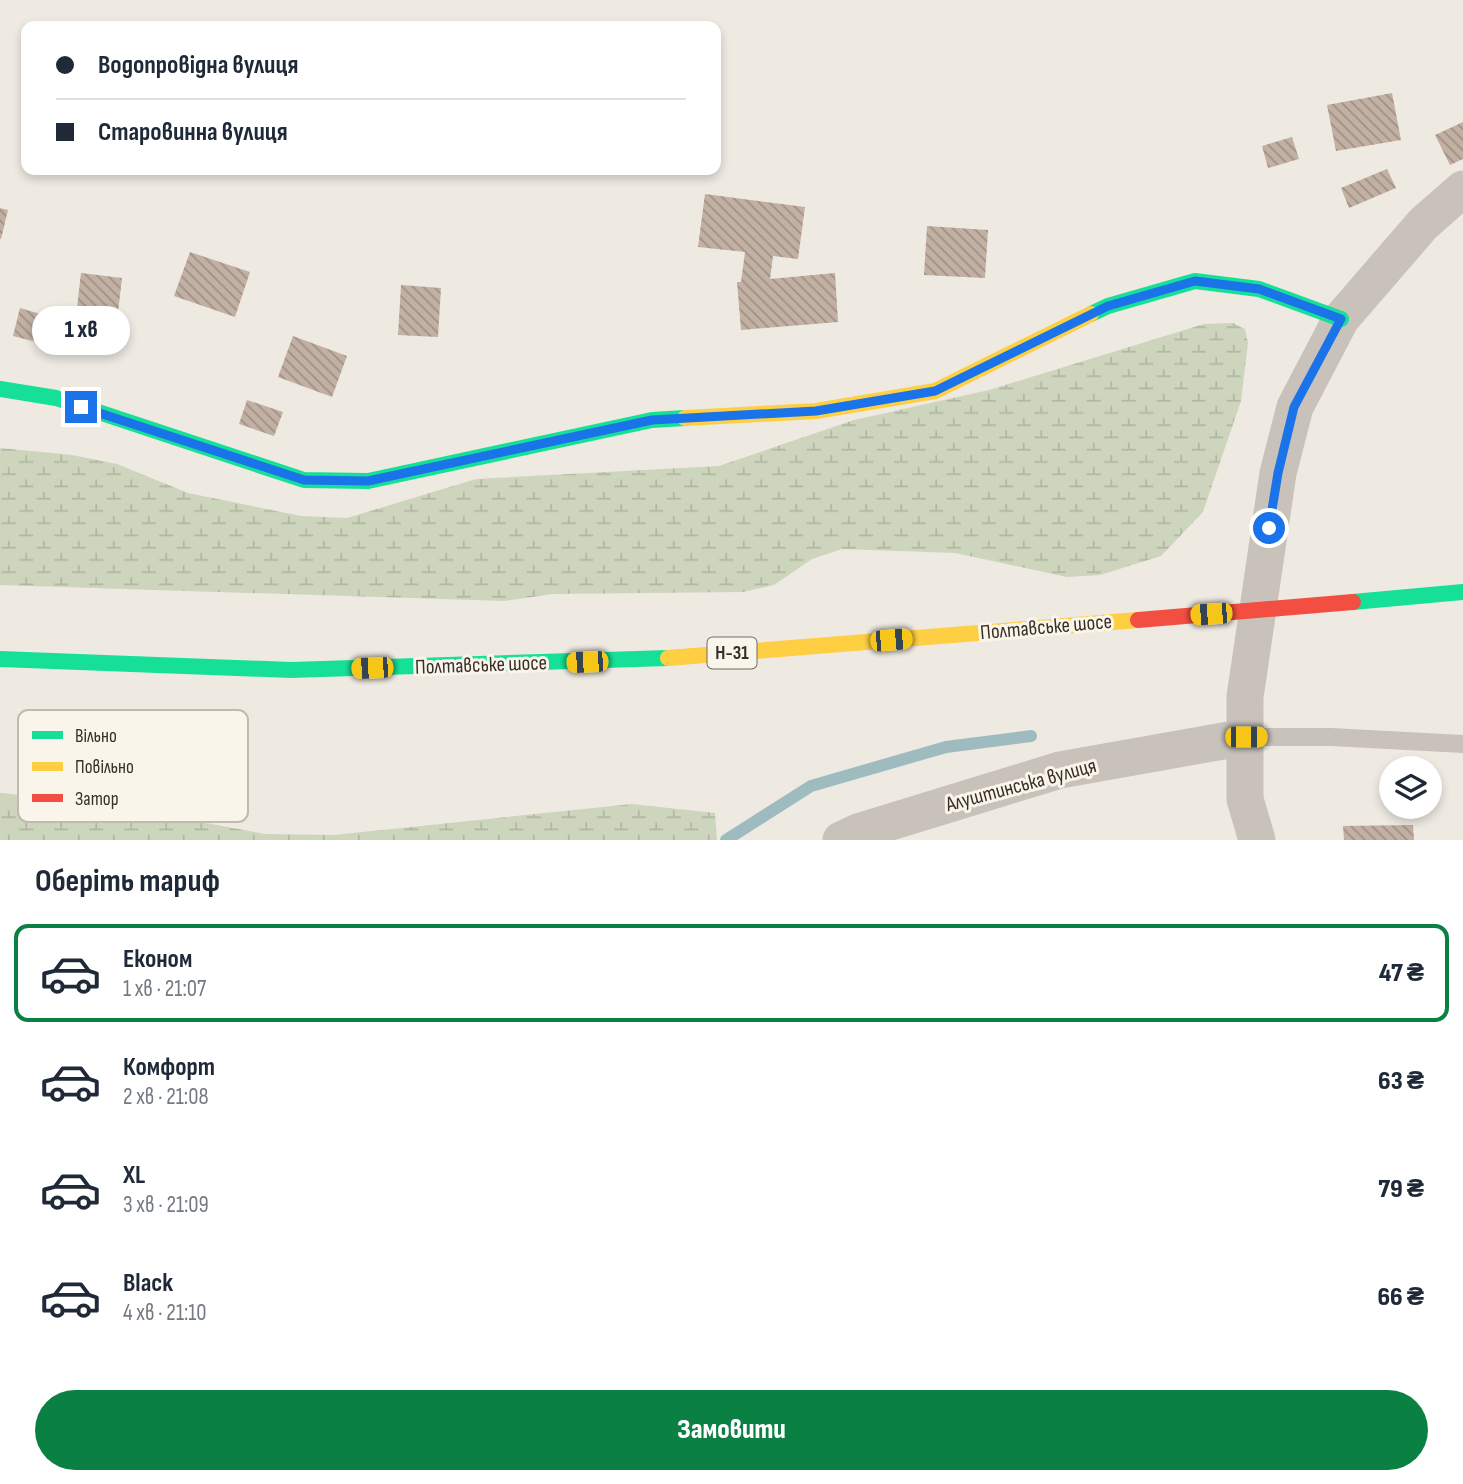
<!DOCTYPE html>
<html lang="uk">
<head>
<meta charset="utf-8">
<style>
	:root { --surface:#fff; --page:#f6f6f7; --text:#1f2937; --muted:#747a83; --line:#e0e1e3; --accent:#0b8043 }
	body { margin:0; font-family:"Sofia Sans Condensed",sans-serif; background:var(--page); color:var(--text); height:100vh; display:flex; flex-direction:column; font-size:26px; white-space:nowrap }
	* { box-sizing:border-box; margin:0 }
	p { font-size:23px; color:var(--muted) }
	.icon { flex:none; width:38px; height:38px; fill:none; stroke:currentColor; stroke-width:2; stroke-linecap:round; stroke-linejoin:round }
	.map { position:relative; height:840px; overflow:hidden }
	.panel { display:flex; flex-direction:column; background:var(--surface); flex:1 }
	.panel>* { flex:none }
	.guide { position:absolute; left:21px; top:21px; width:700px; height:154px; border-radius:14px; box-shadow:0 4px 10px #0003; display:grid; align-content:center; height:154px; padding:0 35px; background:var(--surface) }
	.controls { position:absolute; left:1379px; top:756px; display:grid; gap:14px }
	.controls a { display:grid; place-items:center; width:63px; height:63px; border-radius:50%; background:var(--surface); box-shadow:0 4px 10px #0003; font-size:35px }
	.end { position:absolute; width:32px; height:32px; margin:-16px; border:9px solid #1a73e8; background:#fff; box-shadow:0 0 0 4px #fff }
	.from { border-radius:50% }
	.bubble { position:absolute; height:49px; border-radius:24px; background:var(--surface); box-shadow:0 4px 10px #0003; font-size:23px; font-weight:800; line-height:49px; text-align:center }
	.car { position:absolute; width:21px; height:42px; margin:-21px -10px; border-radius:9px; box-shadow:0 0 5px 2px #0007; background:linear-gradient(#f5c518 24%,#345 0 40%,#f5c518 0 76%,#345 0 86%,#f5c518 0) }
	.guide b { display:flex; align-items:center; gap:24px; height:66px; font-size:26px }
	.guide b+b { border-top:2px solid var(--line) }
	.guide i { width:18px; height:18px; background:var(--text) }
	ul { padding:0; list-style:none }
	li { display:flex; align-items:center; gap:21px; height:98px; margin:0 14px 10px; padding:0 21px; border:4px solid transparent; border-radius:14px }
	li div { flex:1 }
	li b { display:block; font-size:26px }
	li em { font-style:normal; font-weight:800 }
	li.on { border-color:var(--accent) }
	li>.icon { width:63px; height:63px; stroke-width:1.5 }
	h2 { padding:0 35px; font-size:32px; line-height:84px }
	.action { display:flex; gap:14px; margin-top:auto; padding:14px 35px }
	.action a { flex:1; height:80px; border-radius:42px; background:var(--accent); color:#fff; font-size:28px; font-weight:800; line-height:80px; text-align:center }
	.map>svg:first-child { display:block }
	.wetland { fill:url(#wetland-marsh) }
	.lines { fill:none; stroke-linecap:round; stroke-linejoin:round }
	.stream { stroke:#9ebcc0; stroke-width:12 }
	.building { fill:url(#building-back-hatch) }
	.lane { stroke:#c8c2bb; stroke-width:18 }
	.street { stroke:#c8c2bb; stroke-width:37 }
	.fast { stroke:#16e098; stroke-width:16 }
	.slow { stroke:#ffcf43; stroke-width:16 }
	.jam { stroke:#f24e42; stroke-width:16 }
	.route { stroke:#1a73e8; stroke-width:9 }
	.labels { text-anchor:middle; dominant-baseline:central; stroke-width:6; stroke-linejoin:round; paint-order:stroke }
	.shield { fill:#faf5ea; stroke:#726a63; stroke-width:2 }
	.shield-label { font-size:19px; font-weight:bold; fill:#382f29 }
	.street-label { font-size:21px; fill:#382f29; stroke:#faf5ea }
	.key { fill:#faf5ea; stroke:#c0bab0; stroke-width:2 }
	.key-label { font-size:19px; fill:#382f29 }
</style>
</head>
<body>
<div class="map">
<svg width="1463" height="840" viewBox="0 0 1463 840">
	<defs>
		<pattern id="wetland-marsh" width="20" height="14" patternUnits="userSpaceOnUse" patternTransform="scale(1.75)"><rect width="20" height="14" fill="#cdd5bc"/><path d="M1 5h8M5 5V1M11 12h8M15 12V8" fill="none" stroke="#b1b7a2"/></pattern>
		<pattern id="building-back-hatch" width="6" height="6" patternUnits="userSpaceOnUse" patternTransform="scale(1.75)"><rect width="6" height="6" fill="#c2b0a3"/><path d="M-1 5l2 2M0 0l6 6M5-1l2 2" fill="none" stroke="#9f9085"/></pattern>
	</defs>
	<rect width="100%" height="100%" fill="#eeeae2"/>
	<path class="wetland" d="M1233,323l12,6 3,14 -7,58 -38,111 -42,44 -61,19 -33,2 -112,-24 -113,-4 -30,10 -38,26 -31,7 -190,2 -49,7 -504,-16v-137l72,7 45,9 71,29 113,23 46,2 129,-39 243,-13 135,-46 135,-30 215,-66z
		M0,793l92,9 173,32 68,1 299,-31 83,9 2,27h-717z"/>
	<g class="lines">
		<path class="stream" d="M726,840l85,-54 135,-39 85,-11"/>
	</g>
	<path class="building" d="M1392,93l9,47 -65,11 -9,-46z
		M1463,122v37l-13,6 -15,-30z
		M1292,137l7,22 -31,9 -6,-22z
		M1387,169l9,19 -47,20 -8,-20z
		M705,194l100,13 -7,52 -25,-3 -3,23 65,-6 3,49 -97,8 -4,-48h4l4,-30 -47,-5z
		M0,208l8,2 -7,29h-1z
		M927,226l61,4 -3,48 -61,-3z
		M190,252l60,20 -15,45 -61,-21z
		M81,273l41,5 -7,60 -41,-4z
		M401,285l40,3 -3,49 -40,-2z
		M20,308l31,9 -7,27 -31,-8z
		M293,336l54,20 -15,41 -54,-20z
		M247,400l36,12 -9,24 -35,-12z
		M1413,825l1,15h-70l-1,-14z"/>
	<g class="lines">
		<path class="lane" d="M1246,737h85l132,7"/>
		<path class="street" d="M841,840l17,-8 202,-62 186,-33
			M1257,840l-12,-41v-102l33,-224 17,-66 46,-88 82,-95 40,-35"/>
		<path class="fast" d="M1091,314l17,-8 87,-25 64,8 82,30
			M0,389l56,9 248,82 64,1 284,-61 33,-2
			M1353,602l110,-10
			M0,659l291,11 377,-12"/>
		<path class="slow" d="M685,418l131,-7 119,-20 156,-77
			M668,658l470,-38"/>
		<path class="jam" d="M1138,620l215,-18"/>
	</g>
	<g class="lines">
		<path class="route" d="M81,407l223,73 64,1 284,-61 164,-9 119,-20 173,-85 87,-25 64,8 82,30 -47,88 -16,66 -9,55"/>
	</g>
	<g class="labels">
		<rect class="shield" x="707.5" y="637.5" width="49" height="31" rx="5"/>
		<g class="shield-label">
			<text x="732" y="653">Н-31</text>
		</g>
		<g class="street-label">
			<text transform="translate(1046 627) rotate(-5)">Полтавське шосе</text>
			<text transform="translate(481 665) rotate(-2)">Полтавське шосе</text>
			<text transform="translate(1021 785) rotate(-15)">Алуштинська вулиця</text>
		</g>
	</g>
	<rect x="18" y="710" width="230" height="112" rx="10" class="key"/>
	<rect x="32" y="731" width="31" height="8" fill="#16e098"/>
	<rect x="32" y="762" width="31" height="9" fill="#ffcf43"/>
	<rect x="32" y="794" width="31" height="8" fill="#f24e42"/>
	<g class="key-label">
		<text x="75" y="742">Вільно</text>
		<text x="75" y="773">Повільно</text>
		<text x="75" y="805">Затор</text>
	</g>
</svg>
<div class="controls">
<a><svg class="icon" aria-label="layers" viewBox="0 0 24 24"><path d="M12 4l9 5-9 5-9-5zM3 14l9 5 9-5"/></svg></a>
</div>
<i class="end from" style="left:1269px;top:528px"></i>
<i class="end" style="left:81px;top:407px"></i>
<div class="bubble" style="left:32px;top:306px;width:98px">1 хв</div>
<i class="car" style="left:1211px;top:614px;rotate:266deg"></i>
<i class="car" style="left:891px;top:640px;rotate:85deg"></i>
<i class="car" style="left:587px;top:662px;rotate:268deg"></i>
<i class="car" style="left:372px;top:668px;rotate:268deg"></i>
<i class="car" style="left:1246px;top:737px;rotate:90deg"></i>
<div class="guide">
<b><i class="from"></i>Водопровідна вулиця</b>
<b><i></i>Старовинна вулиця</b>
</div>
</div>
<section class="panel">
<h2>Оберіть тариф</h2>
<ul>
<li class="on"><svg class="icon" aria-label="car" viewBox="0 0 24 24"><path d="M5 17H2v-5l4-1 3-4h7l3 4 3 1v5h-3M9 17h6M6 11h13"/><circle cx="7" cy="17" r="2"/><circle cx="17" cy="17" r="2"/></svg><div><b>Економ</b><p>1 хв · 21:07</p></div><em>47 ₴</em></li>
<li><svg class="icon" aria-label="car" viewBox="0 0 24 24"><path d="M5 17H2v-5l4-1 3-4h7l3 4 3 1v5h-3M9 17h6M6 11h13"/><circle cx="7" cy="17" r="2"/><circle cx="17" cy="17" r="2"/></svg><div><b>Комфорт</b><p>2 хв · 21:08</p></div><em>63 ₴</em></li>
<li><svg class="icon" aria-label="car" viewBox="0 0 24 24"><path d="M5 17H2v-5l4-1 3-4h7l3 4 3 1v5h-3M9 17h6M6 11h13"/><circle cx="7" cy="17" r="2"/><circle cx="17" cy="17" r="2"/></svg><div><b>XL</b><p>3 хв · 21:09</p></div><em>79 ₴</em></li>
<li><svg class="icon" aria-label="car" viewBox="0 0 24 24"><path d="M5 17H2v-5l4-1 3-4h7l3 4 3 1v5h-3M9 17h6M6 11h13"/><circle cx="7" cy="17" r="2"/><circle cx="17" cy="17" r="2"/></svg><div><b>Black</b><p>4 хв · 21:10</p></div><em>66 ₴</em></li>
</ul>
<div class="action"><a>Замовити</a></div>
</section>
</body>
</html>
